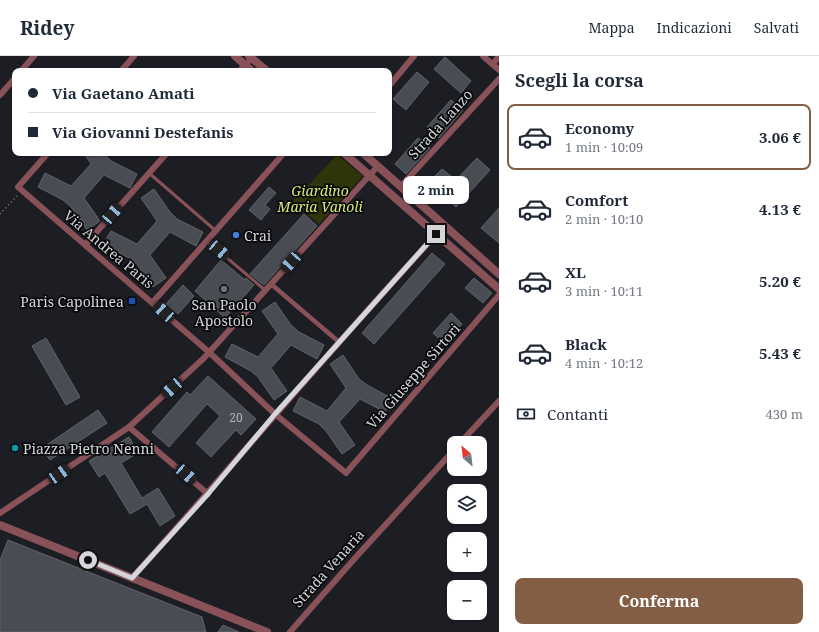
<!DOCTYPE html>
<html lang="it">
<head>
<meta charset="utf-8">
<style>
	:root { --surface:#fff; --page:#f6f6f7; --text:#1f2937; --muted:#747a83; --line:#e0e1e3; --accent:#835d44 }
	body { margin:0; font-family:"Noto Serif",serif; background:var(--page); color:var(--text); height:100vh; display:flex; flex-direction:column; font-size:15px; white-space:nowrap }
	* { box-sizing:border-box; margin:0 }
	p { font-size:13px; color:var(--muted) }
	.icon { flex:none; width:22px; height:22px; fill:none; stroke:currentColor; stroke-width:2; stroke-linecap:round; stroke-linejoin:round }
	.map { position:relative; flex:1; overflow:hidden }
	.side { display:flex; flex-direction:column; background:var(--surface); width:320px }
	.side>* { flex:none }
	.banner { position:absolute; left:12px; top:12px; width:380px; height:88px; border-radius:8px; box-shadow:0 1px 3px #0004; display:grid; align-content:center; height:88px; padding:0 16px; background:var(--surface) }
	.needle { width:26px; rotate:332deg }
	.tools { position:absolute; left:447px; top:380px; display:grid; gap:8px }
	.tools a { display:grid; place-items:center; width:40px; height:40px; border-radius:8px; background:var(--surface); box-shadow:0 1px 3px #0004; font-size:20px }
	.end { position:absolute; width:18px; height:18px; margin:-9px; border:5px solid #d5d6da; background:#111; box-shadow:0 0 0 2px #111 }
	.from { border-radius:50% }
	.bubble { position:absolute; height:28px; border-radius:8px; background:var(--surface); box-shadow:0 1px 3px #0004; font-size:13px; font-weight:700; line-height:28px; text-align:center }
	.car { position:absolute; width:12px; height:24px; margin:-12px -6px; border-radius:5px; box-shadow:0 0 3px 1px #0007; background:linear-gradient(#222 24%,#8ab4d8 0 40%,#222 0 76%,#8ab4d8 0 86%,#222 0) }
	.banner b { display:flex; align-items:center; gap:14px; height:38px; font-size:15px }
	.banner b+b { border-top:1px solid var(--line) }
	.banner i { width:10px; height:10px; background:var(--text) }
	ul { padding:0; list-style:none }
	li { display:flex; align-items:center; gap:12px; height:66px; margin:0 8px 6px; padding:0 8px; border:2px solid transparent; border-radius:8px }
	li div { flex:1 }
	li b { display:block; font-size:15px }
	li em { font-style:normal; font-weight:700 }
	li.selected { border-color:var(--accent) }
	li>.icon { width:36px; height:36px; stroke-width:1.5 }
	h2 { padding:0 16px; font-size:18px; line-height:48px }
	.pay { display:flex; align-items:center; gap:10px; height:44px; padding:0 16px; font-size:15px }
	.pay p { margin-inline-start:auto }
	.action { display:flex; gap:8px; margin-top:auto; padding:8px 16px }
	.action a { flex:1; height:46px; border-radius:8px; background:var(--accent); color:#fff; font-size:16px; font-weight:700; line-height:46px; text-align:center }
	header { display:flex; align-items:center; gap:24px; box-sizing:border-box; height:56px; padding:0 20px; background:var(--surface); border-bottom:1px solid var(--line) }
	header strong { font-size:19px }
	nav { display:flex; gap:22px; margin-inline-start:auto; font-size:14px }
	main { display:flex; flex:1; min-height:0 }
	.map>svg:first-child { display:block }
	.green { fill:#2f3409 }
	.building { fill:#4a4c53; stroke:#60636a }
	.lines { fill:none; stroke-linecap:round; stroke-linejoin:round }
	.path { stroke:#7d7f84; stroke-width:1.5; stroke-dasharray:1 3; stroke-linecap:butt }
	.service { stroke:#895158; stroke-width:3 }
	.pedestrian { stroke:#895158; stroke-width:4.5 }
	.minor { stroke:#895158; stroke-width:6 }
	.tertiary { stroke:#895158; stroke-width:8 }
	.route { stroke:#d5d6da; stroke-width:5 }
	.shop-dot { fill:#3f7fe0; stroke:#07080a; stroke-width:1.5 }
	.worship-dot { fill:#6b7280; stroke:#07080a; stroke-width:1.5 }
	.transit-dot { fill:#1a4fb4; stroke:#07080a; stroke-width:1.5 }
	.culture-dot { fill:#0f9aa8; stroke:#07080a; stroke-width:1.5 }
	.labels { text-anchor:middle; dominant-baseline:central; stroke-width:3.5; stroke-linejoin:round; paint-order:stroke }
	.number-label { font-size:12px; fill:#b2b4b8 }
	.street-label { font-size:14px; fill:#d5d6da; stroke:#07080a }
	.park-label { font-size:14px; font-style:italic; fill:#d9e978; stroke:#07080a }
	.poi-label { font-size:14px; fill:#d5d6da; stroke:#07080a; text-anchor:start }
</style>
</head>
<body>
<header>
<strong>Ridey</strong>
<nav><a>Mappa</a><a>Indicazioni</a><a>Salvati</a></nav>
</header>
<main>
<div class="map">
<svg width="499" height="576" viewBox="0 0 499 576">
	<rect width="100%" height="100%" fill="#1c1e24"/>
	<path class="green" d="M337,99l26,21 -44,48 -26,-23z"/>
	<path class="building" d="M445,1l26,24 -10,12 -27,-24z
		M417,16l12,10 -23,28 -13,-11z
		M451,44l12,10 -24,28 -12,-11z
		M418,82l12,10 -24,26 -11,-10z
		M84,97h19l8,8 26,13 -7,14 -26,-13 -20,23 16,23 -13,9 -16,-23 -8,-7 -25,-13 7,-14 26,13 20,-22z
		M477,102l13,12 -34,37 -28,-24 14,-14 14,11z
		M269,131l7,6 -11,12 5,4 -9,11 -12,-10z
		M154,133l16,23 7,7 26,13 -7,14 -26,-14 -20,23 16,23 -13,9 -16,-23 -8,-6 -26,-14 8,-13 26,13 20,-23 -16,-23z
		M499,152v35l-18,-15z
		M304,158l13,12 -53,59 -14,-11z
		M432,197l13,11 -71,80 -12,-11z
		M221,204l24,20 1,-2 8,7 -29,33 -30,-27z
		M474,222l18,15 -9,10 -18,-15z
		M183,229l11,11 -16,18 -12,-10z
		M275,246l16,23 8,7 25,13 -7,14 -26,-14 -20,23 16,23 -13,9 -16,-23 -7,-6 -26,-14 7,-13 26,13 20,-23 -16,-23z
		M451,257l11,11 -17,20 -12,-11z
		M46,282l34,59 -14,8 -34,-59z
		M343,299l16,24 8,6 26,14 -8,13 -25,-13 -21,23 16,23 -13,9 -16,-23 -7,-7 -26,-13 7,-14 27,14 19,-23 -16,-24z
		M208,320l48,43 -15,16 -5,-5 -25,27 -15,-14 24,-27 -13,-12 -38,43 -17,-15 35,-40 3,3z
		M98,354l9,13 -57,37 -8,-12z
		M129,381l9,16 -17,10 21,35 16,-10 17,28 -15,10 -13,-22 -17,10 -25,-41 -6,4 -10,-16z
		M8,484l194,77 4,15h-206v-72z
		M223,569l16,7h-21z"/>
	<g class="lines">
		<path class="path" d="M0,158l18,-19"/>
		<path class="service" d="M149,117l67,58
			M207,185l58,49"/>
		<path class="pedestrian" d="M271,228l68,58"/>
		<path class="minor" d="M483,0l16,14
			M493,8l6,-8
			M21,15l13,-15
			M121,15l13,-15
			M239,15l9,-9
			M389,30l25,-30
			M0,39l15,-17
			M48,97l-30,34 192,166 65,61 71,59 153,-178
			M401,130l98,-107
			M85,189l82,-92
			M153,246l131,-149
			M129,371l79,67
			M460,387l39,-42
			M0,457l129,-86 75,-69 174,-192
			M132,522c105,-117 206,-238 313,-353
			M290,576l66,-75 98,-107"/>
		<path class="tertiary" d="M235,0l17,15
			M249,0l18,15
			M344,97l155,136
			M363,97l136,121
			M0,469l267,107"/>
	</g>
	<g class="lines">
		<path class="route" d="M88,504l44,18 76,-84 67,-80 161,-180"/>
	</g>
	<circle class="shop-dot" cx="236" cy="179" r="4"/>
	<circle class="worship-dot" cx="224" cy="233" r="4"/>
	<rect class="transit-dot" x="128" y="241" width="8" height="8" rx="2"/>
	<circle class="culture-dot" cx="15" cy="392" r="4"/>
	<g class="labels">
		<g class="number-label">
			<text x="236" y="361">20</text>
		</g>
		<g class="street-label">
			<text transform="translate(440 68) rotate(-48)">Strada Lanzo</text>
			<text transform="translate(109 193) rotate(40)">Via Andrea Paris</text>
			<text transform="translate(413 320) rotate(-49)">Via Giuseppe Sirtori</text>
			<text transform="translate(328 512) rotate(-48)">Strada Venaria</text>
		</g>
		<g class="park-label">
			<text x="320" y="134">Giardino<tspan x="320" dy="16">Maria Vanoli</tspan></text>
		</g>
		<g class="poi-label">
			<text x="244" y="179">Crai</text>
			<text x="124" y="245" text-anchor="end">Paris Capolinea</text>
			<text x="224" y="248" text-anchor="middle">San Paolo<tspan x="224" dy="16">Apostolo</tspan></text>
			<text x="23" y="392">Piazza Pietro Nenni</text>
		</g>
	</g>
</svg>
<div class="tools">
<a><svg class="needle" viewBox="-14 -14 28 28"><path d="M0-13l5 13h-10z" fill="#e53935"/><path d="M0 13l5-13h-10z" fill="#747a83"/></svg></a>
<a><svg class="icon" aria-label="layers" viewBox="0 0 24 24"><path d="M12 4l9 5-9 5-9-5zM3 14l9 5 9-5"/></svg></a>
<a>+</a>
<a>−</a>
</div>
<i class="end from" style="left:88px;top:504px"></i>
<i class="end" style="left:436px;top:178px"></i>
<div class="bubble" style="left:403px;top:120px;width:66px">2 min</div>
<i class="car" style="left:112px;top:158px;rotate:41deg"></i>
<i class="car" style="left:219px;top:194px;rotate:130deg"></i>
<i class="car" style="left:291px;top:206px;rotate:222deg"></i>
<i class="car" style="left:164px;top:256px;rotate:312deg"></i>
<i class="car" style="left:172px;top:332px;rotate:228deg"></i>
<i class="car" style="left:59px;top:418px;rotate:56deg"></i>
<i class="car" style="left:186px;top:418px;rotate:131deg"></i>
<div class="banner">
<b><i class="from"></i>Via Gaetano Amati</b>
<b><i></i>Via Giovanni Destefanis</b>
</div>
</div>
<section class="side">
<h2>Scegli la corsa</h2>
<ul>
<li class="selected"><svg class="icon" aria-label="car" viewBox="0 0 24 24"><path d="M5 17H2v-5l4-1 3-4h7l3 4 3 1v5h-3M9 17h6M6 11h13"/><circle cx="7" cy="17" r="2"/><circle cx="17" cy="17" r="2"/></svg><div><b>Economy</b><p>1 min · 10:09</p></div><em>3.06 €</em></li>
<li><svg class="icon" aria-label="car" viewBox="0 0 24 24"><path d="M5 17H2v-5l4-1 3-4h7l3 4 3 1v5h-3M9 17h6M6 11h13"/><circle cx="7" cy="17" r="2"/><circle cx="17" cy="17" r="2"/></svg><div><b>Comfort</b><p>2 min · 10:10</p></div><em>4.13 €</em></li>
<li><svg class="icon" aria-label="car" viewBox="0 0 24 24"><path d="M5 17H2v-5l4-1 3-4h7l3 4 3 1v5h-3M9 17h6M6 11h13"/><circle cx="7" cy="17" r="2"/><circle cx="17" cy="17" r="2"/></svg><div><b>XL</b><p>3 min · 10:11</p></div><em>5.20 €</em></li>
<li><svg class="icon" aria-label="car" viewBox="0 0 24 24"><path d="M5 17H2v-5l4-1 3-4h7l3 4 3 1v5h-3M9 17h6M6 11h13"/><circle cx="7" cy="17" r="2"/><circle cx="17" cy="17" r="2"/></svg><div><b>Black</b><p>4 min · 10:12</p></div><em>5.43 €</em></li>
</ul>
<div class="pay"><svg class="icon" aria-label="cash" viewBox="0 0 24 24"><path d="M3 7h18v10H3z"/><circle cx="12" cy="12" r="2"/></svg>Contanti<p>430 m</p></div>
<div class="action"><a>Conferma</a></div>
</section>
</main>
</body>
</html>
